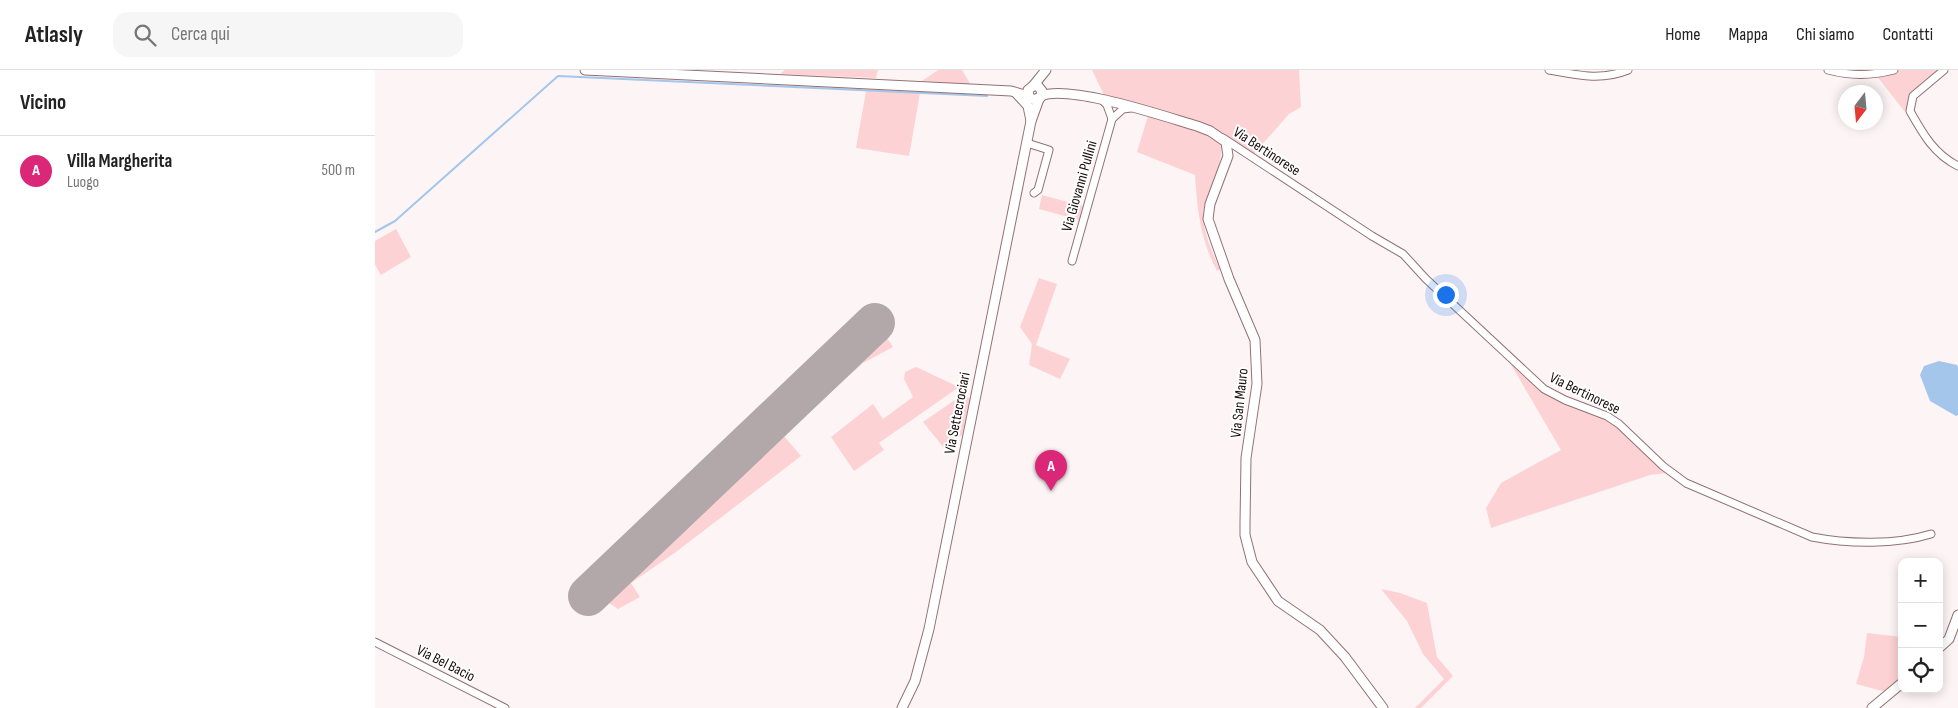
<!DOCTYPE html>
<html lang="it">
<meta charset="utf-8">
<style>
body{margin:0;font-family:"Sofia Sans Condensed",sans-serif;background:#f6f6f6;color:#222}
.controls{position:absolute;right:15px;bottom:15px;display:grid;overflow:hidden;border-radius:10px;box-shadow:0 2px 12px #0003}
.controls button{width:45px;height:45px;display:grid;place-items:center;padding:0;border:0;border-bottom:1px solid #e0e0e0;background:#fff;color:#222;font:25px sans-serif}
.compass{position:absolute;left:1463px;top:15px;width:45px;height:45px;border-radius:50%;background:#fff;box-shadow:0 2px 12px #0003;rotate:196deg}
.you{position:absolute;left:1070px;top:224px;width:18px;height:18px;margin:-12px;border:4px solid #fff;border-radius:50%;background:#1a73e8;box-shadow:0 0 0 8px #1a73e833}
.badge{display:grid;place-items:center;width:32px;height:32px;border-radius:50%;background:#db2777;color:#fff;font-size:16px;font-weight:700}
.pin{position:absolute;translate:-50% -41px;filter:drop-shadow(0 1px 2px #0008)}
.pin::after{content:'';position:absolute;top:26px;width:18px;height:15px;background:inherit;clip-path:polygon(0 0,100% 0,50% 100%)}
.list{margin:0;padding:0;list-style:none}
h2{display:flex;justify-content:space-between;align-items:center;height:65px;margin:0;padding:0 20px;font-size:21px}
h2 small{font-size:16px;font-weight:400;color:#767676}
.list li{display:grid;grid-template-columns:32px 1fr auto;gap:15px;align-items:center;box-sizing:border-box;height:70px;padding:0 20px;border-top:1px solid #e0e0e0}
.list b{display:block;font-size:19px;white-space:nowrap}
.list p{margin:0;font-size:16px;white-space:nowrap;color:#767676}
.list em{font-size:16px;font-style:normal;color:#767676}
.icon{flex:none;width:28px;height:28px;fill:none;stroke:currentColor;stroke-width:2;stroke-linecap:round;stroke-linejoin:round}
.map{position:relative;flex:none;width:1583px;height:638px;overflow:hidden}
header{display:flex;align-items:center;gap:30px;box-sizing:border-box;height:70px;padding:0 25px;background:#fff;border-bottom:1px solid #e0e0e0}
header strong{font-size:24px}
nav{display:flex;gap:28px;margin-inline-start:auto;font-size:18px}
.search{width:350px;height:45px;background:#f6f6f6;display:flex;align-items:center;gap:12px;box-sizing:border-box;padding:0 18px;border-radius:15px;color:#767676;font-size:19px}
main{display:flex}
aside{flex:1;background:#fff}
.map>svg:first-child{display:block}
.green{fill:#fdd2d4}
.water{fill:#a4c6eb}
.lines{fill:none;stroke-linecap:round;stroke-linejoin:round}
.stream{stroke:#a4c6eb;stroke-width:2}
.runway{stroke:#b2a8a9;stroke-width:40}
.minor-casing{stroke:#927174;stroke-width:9}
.major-casing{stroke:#927174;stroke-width:11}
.minor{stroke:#fff;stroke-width:7}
.major{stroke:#fff;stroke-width:9}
.labels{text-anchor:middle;stroke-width:4;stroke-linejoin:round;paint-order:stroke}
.street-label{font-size:15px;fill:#1a0e0f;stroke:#fff}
</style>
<header>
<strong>Atlasly</strong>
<div class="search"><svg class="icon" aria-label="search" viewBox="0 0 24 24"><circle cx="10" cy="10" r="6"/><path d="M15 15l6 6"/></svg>Cerca qui</div>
<nav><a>Home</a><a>Mappa</a><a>Chi siamo</a><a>Contatti</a></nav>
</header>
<main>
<aside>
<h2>Vicino<small></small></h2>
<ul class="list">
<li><span class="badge">A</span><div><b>Villa Margherita</b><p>Luogo</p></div><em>500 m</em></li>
</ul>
</aside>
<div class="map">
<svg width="1583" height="638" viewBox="0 0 1583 638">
<rect width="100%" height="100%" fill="#fdf5f5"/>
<!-- green -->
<g class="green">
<path d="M410 0H503L501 8 405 4Z"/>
<path d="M563 0H587L596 15 547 11Z"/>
<path d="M717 0H924L926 37 914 44 878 85 843 62 729 25Z"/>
<path d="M1497 0H1564L1538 24 1530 42Z"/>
<path d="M491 21 545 23 534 86 481 78Z"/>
<path d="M773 46C787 50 833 59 842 68 857 83 828 126 828 145 829 164 837 182 845 199L842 201C826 171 822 140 820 105L762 82Z"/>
<path d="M667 125 708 136 704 150 664 139Z"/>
<path d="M21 159 36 187 6 205 0 195V171Z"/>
<path d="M664 208 682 214 661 275 695 289 685 309 654 295 657 274 645 257Z"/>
<path d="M505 257 518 277 488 293 408 365 426 386 301 482 256 513 265 527 243 539 231 531 224 534 216 530 288 466Z"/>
<path d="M1135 293 1168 322 1244 356 1292 403 1275 405 1116 458 1111 438 1126 413 1186 380Z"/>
<path d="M541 297 584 317 504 373 509 380 479 401 456 367 498 334 508 349 538 327 529 309 530 302Z"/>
<path d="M587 325 595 328 587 365 569 378 548 352Z"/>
<path d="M1006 519 1025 523 1052 533 1062 587 1078 606 1046 638H1040L1069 609 1048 584 1032 551Z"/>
<path d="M1492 563 1527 567V609L1511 622 1481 614 1489 587Z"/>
</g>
<!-- water -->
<path class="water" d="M1564 291 1582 295 1583 297V345L1581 346 1555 331 1545 305 1549 296Z"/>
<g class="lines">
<!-- stream -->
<path class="stream" d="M0 162 20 151 183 6 612 26"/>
<!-- runway -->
<path class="runway" d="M213 526 500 253"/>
<!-- minor casing -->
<g class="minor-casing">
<g id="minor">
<path d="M1174 0C1202 5 1226 11 1253 0"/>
<path d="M1453 0C1476 6 1495 6 1519 0"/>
<path d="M1569 0 1538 26 1535 41C1548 64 1559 84 1583 96"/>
<path d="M727 30 732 35 737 49"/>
<path d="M848 68 997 166 1028 184 1051 209 1169 319 1190 330 1232 346 1244 354 1288 396 1311 413 1437 467C1473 474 1521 475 1556 464"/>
<path d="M652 73 674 80 663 120 659 123"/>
<path d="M697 191 737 49 748 39 756 38"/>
<path d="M0 572 130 638"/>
</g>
</g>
<!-- major casing -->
<g class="major-casing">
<g id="major">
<path d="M210 0 636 21 653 26"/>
<path d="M658 16 671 0"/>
<path d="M642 24 653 36 656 51"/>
<path d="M666 27 667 21 663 16H658L653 20 654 27 660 30C662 29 664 27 666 26 695 14 791 47 822 56L835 61 851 72 853 86 835 134 833 149 854 209 880 270 882 314 871 388 870 454V465L877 492 903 531 945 560 970 587 1008 638"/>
<path d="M1564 578 1574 569 1583 545"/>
<path d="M527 638 540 611 554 559 656 51 664 29"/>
<path d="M1497 638 1527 613"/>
</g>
</g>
<!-- minor -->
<use href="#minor" class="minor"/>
<!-- major -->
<use href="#major" class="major"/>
</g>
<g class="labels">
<!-- street labels -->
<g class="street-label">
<text transform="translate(892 81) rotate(33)" y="5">Via Bertinorese</text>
<text transform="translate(704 116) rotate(-74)" y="5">Via Giovanni Pullini</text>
<text transform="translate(1210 323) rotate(26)" y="5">Via Bertinorese</text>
<text transform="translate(864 333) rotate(-84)" y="5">Via San Mauro</text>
<text transform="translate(582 343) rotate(-79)" y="5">Via Settecrociari</text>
<text transform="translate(71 593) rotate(27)" y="5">Via Bel Bacio</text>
</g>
</g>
</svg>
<div class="controls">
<button>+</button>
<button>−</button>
<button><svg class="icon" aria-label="locate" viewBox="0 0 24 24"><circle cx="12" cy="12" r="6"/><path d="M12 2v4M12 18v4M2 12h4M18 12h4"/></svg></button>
</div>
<svg class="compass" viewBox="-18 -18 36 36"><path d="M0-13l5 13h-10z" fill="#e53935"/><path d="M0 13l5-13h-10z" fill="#767676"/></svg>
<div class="you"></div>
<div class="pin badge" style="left:676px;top:421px">A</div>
</div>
</main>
